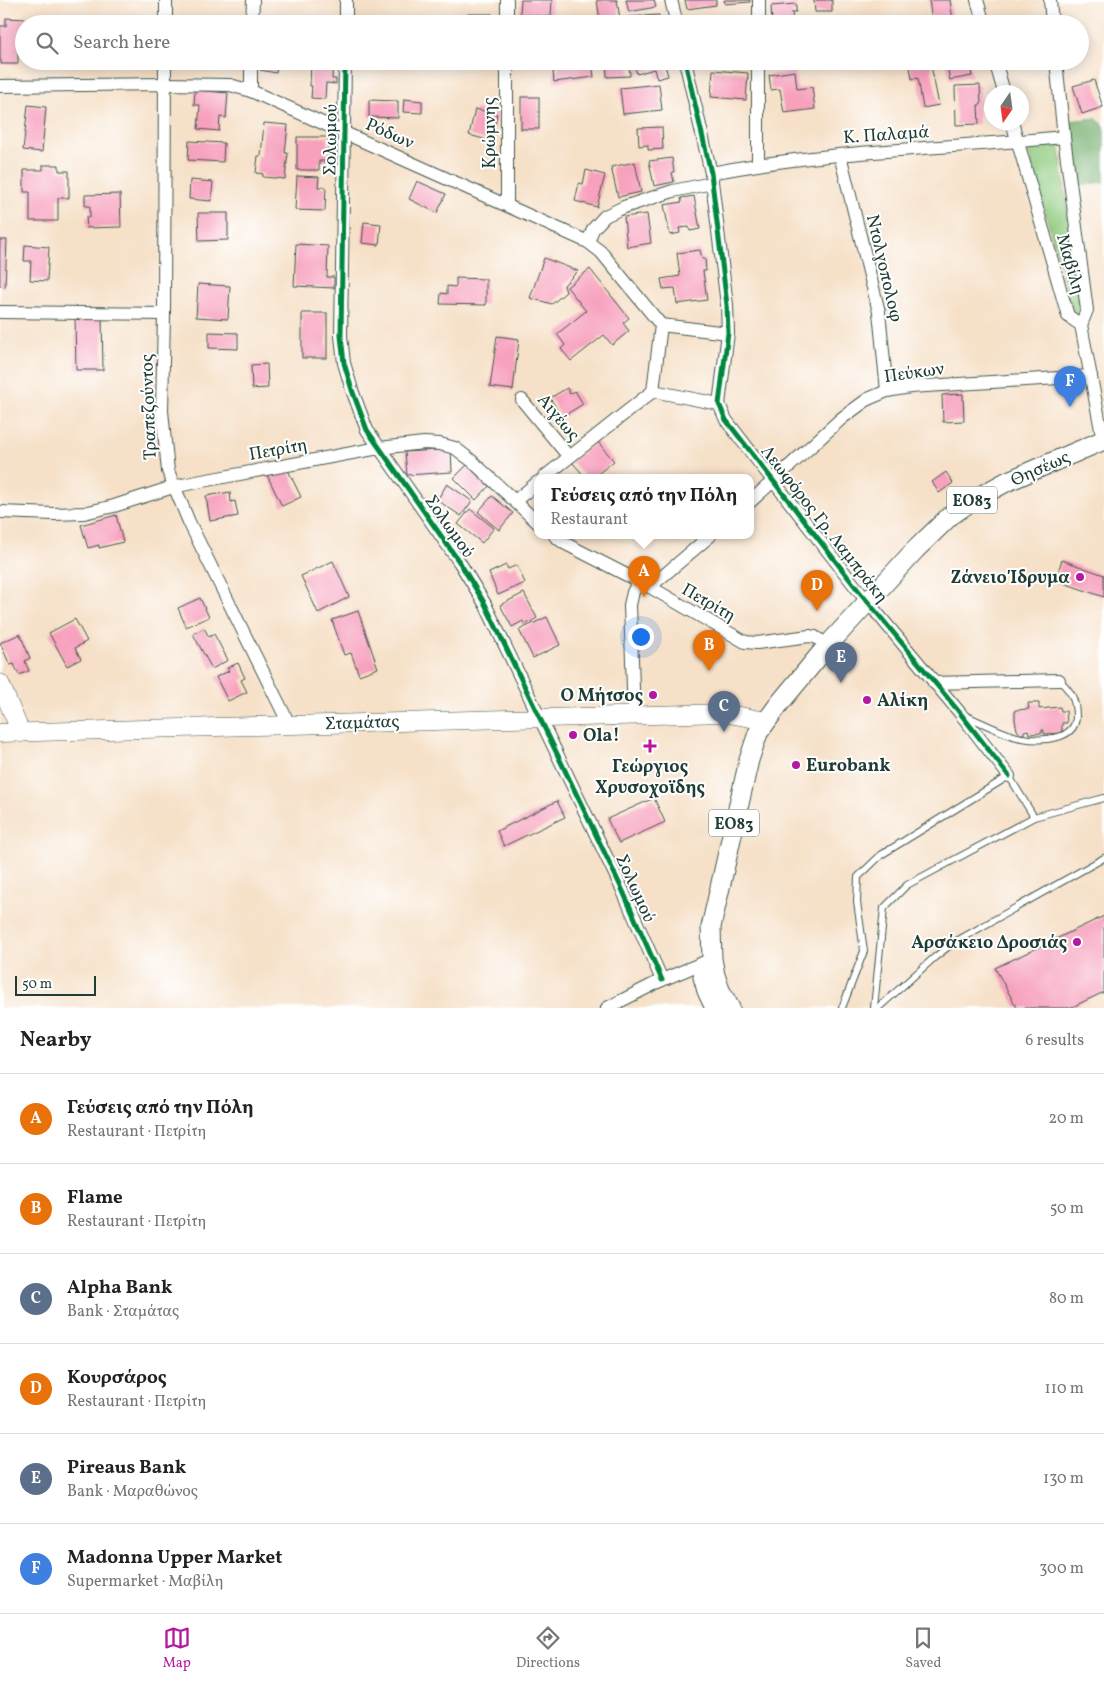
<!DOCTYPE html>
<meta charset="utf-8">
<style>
body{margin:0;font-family:Vollkorn,serif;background:#f6f6f6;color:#222}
.compass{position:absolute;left:984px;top:85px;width:45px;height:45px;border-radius:50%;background:#fff;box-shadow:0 2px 12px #0003;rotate:193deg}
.scale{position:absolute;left:15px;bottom:12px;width:81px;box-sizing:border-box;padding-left:5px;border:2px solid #1f3d34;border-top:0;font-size:14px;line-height:18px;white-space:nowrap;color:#1f3d34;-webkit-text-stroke:4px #fff;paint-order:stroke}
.you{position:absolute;left:640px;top:636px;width:18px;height:18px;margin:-12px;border:4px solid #fff;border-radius:50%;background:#1a73e8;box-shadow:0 0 0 8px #1a73e833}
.badge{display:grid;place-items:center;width:32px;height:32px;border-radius:50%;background:#b5179e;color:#fff;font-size:16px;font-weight:700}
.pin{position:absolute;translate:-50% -41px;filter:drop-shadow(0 1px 2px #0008)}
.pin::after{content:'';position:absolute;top:26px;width:18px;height:15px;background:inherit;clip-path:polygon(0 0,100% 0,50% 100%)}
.popup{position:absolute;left:534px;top:474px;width:220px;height:65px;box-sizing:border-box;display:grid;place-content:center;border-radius:10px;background:#fff;filter:drop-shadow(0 1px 4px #0005);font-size:16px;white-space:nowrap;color:#767676}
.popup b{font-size:19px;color:#222}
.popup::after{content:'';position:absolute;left:50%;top:100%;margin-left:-10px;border:10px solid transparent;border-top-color:#fff}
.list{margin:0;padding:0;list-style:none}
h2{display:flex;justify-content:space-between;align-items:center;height:65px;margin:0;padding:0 20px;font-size:21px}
h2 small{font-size:16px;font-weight:400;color:#767676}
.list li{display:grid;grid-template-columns:32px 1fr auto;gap:15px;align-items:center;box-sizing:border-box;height:90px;padding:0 20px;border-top:1px solid #e0e0e0}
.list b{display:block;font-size:19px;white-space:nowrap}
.list p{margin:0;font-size:16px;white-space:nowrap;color:#767676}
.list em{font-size:16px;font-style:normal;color:#767676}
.icon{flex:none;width:28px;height:28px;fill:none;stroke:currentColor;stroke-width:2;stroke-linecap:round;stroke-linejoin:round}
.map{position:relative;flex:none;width:1104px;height:1008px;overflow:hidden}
.search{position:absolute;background:#fff;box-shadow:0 2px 12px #0003;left:15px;right:15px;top:15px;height:55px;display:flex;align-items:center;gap:12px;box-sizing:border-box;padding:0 18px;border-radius:28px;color:#767676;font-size:19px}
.sheet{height:605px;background:#fff}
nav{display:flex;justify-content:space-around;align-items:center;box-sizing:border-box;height:70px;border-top:1px solid #e0e0e0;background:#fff;font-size:14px;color:#767676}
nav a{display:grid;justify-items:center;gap:2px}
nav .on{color:#b5179e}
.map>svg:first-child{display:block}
.green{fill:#8fca7e;stroke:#578459}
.forest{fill:#73ae6d;stroke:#497650}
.building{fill:#f7a1bd}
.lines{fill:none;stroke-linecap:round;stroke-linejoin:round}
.lane-casing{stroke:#3f554a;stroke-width:8}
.street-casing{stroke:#3f554a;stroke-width:14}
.secondary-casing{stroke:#3f554a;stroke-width:19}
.primary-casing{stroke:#3f554a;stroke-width:21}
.lane{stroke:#fff;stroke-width:6}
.street{stroke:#fff;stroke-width:12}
.secondary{stroke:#fff;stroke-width:18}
.primary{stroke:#fff;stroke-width:19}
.cycleway-casing{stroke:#fff;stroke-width:8}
.cycleway{stroke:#00873e;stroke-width:5}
.poi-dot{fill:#b5179e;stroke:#fff;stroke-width:2}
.labels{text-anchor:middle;stroke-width:4;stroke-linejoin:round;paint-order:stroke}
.shield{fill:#fff;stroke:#627771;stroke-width:1}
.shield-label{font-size:16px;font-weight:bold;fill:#1f3d34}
.street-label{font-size:18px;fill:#1f3d34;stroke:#fff}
.poi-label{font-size:18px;font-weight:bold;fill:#1f3d34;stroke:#fff;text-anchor:end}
</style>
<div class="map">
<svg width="1104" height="1008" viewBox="0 0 1104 1008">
<rect width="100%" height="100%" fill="#fff"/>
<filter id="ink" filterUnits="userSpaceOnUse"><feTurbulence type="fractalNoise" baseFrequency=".02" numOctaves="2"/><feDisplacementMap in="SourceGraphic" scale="10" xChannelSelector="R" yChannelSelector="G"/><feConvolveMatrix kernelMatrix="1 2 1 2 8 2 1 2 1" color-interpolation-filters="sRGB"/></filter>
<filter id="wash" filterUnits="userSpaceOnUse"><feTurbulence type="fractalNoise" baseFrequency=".0096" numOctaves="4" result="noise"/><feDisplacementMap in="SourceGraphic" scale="20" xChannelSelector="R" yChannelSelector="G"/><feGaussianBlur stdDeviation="1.12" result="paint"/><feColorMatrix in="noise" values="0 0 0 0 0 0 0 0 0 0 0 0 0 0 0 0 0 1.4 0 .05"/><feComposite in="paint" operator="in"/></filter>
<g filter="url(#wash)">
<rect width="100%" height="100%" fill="#f6e0c7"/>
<!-- green -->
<path class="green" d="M1059 143 1080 314 1074 315 1027 147Z"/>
<!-- forest -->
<path class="forest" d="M1095 118 1104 125V182L1079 185 1070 121Z"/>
<g id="blocks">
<!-- building -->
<g class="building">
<path d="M521 0H552L551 17 520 14Z"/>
<path d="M597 0H617L620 19 600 21Z"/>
<path d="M626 0H654L656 7 629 12Z"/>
<path d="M685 0H716V5L687 9Z"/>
<path d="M724 0H750V2L725 4Z"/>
<path d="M814 0H832V12H815Z"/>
<path d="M929 0H950L953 20 932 23Z"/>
<path d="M796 4V12H792L793 23 772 24 771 6Z"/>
<rect x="468" y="14" width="24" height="10"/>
<path d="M659 15 660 24H628L627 17Z"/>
<path d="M6 18 27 19V24H24V50H18V64H1V60H0V26H6Z"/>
<path d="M261 61H278L276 73 260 70Z"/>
<path d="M311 61H333L332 79H336V84L326 83 325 99 311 98 312 86H310Z"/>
<path d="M558 61H592L594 77 554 82 553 71 559 70Z"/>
<path d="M606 61H629L630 76 607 77Z"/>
<path d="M633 61H664L668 76 657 79 654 69 637 74Z"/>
<path d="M909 61H930L939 105 923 108 918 78 912 79Z"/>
<path d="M946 61H969L972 76 950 80Z"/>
<path d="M713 70 748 73 746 100 711 97Z"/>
<path d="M795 71 797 89 812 87 815 109 784 113 780 89 771 90 769 75Z"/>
<path d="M1094 80 1103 107 1082 114 1073 86Z"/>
<path d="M659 84 662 110 623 114 620 88Z"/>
<path d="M980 85 981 105H978L979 124 956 125 955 86Z"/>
<path d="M195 90 228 93 226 118 220 117 219 131 198 129 200 105H194Z"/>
<rect x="521" y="97" width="18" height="32"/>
<path d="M404 99 422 101V113L403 112Z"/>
<path d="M369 100 398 101V118L369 117Z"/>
<path d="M28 105 46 107 42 152 23 150Z"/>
<path d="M475 109 497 114 491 141 469 135Z"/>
<path d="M264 123 288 125 285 153H288L285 179 263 177V174L256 173 258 156H261Z"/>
<path d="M662 127 663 149 648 150V145L639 146 638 128Z"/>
<path d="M297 137H328V161H319V170H297Z"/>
<path d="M189 141 224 143 223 162 188 160Z"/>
<path d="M672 158 674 172 672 173 674 182 654 186 649 161Z"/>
<path d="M635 162 641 192 618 197 611 167Z"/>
<path d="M43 165H59V171H69V198H58V221H30V192H24V170H43Z"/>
<path d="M586 170 605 175 597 207 575 201 579 183 583 184Z"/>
<path d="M297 176 319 177 318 187H326L325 211 295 210Z"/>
<path d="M190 180 213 182 211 201 189 199Z"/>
<path d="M417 181 446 194 437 213 409 199Z"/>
<path d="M120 194 121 227 87 228 86 217H90V206H85V195Z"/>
<path d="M694 196 700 229 690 231 689 227 679 228 680 233 670 235 664 205 682 202 681 198Z"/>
<path d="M198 213H228V240L199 241Z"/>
<path d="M647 214 651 243 627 247 624 217Z"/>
<path d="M364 222 381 224 379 245 362 243Z"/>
<path d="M0 240H7L5 287 0 286Z"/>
<path d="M296 244 328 246 327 277H334V288L294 286Z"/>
<path d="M25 245 49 247 47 281 30 280 31 261H24Z"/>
<path d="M700 250 702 259H705L706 271H703L707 300 677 304 675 288 663 289 661 279 680 276 677 253Z"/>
<path d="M544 258 578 271 564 285 566 292 552 304 530 298Z"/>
<path d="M590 269 629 318 623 323 629 331 612 345 604 335 571 361 561 349 565 345 557 334 586 311 567 287Z"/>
<path d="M456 278 486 279V305L440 304 441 293 447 294V286L456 287Z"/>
<path d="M198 284 230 286 228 319 196 317Z"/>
<rect x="302" y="313" width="25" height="45"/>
<path d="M75 316H102L103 370H76Z"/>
<path d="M209 332 238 333V349L209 348Z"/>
<path d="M497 336 519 339 513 390 490 387Z"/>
<path d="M267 364 268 388 252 389 251 365Z"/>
<path d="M567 388 570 394 575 391 583 404 562 417 550 398Z"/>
<path d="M963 394 964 421 943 422 942 395Z"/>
<path d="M597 441 614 461 593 478H586L572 462Z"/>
<path d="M451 449 452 472 407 475 405 452Z"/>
<path d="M467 465 489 486 476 500 454 478Z"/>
<path d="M286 466 301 497 282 506 267 475Z"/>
<path d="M946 472 953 483 939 493 932 482Z"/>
<path d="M447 484 472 501 461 516 437 500Z"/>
<path d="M230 492 231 502 235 501 238 516 210 521 206 496Z"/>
<path d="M492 496 513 513 499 530 478 512Z"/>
<path d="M470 509 494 528 482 543 458 524Z"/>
<path d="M116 515 123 542 99 548V545L88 548 81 525Z"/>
<path d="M1062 560 1104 575V597L1055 580Z"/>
<path d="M333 561 349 597 318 613 301 576Z"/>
<path d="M506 565 508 569 517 565 525 583 498 595 489 573Z"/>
<path d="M524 593 537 618 525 625 523 621 512 627 500 605Z"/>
<path d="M200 598 209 617 186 627 178 608Z"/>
<path d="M358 611 378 668 359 675 351 653 344 655 332 620Z"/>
<path d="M547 617 560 645 533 658 519 630Z"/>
<path d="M75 619 87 641 75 648 81 659 67 666 49 633Z"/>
<path d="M204 628 209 637 214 634 228 660 212 669 193 634Z"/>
<path d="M20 634 30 658 25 661 29 671 19 675 14 664 10 665 0 643Z"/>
<path d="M238 663 245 678 241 680 247 692 228 701 216 677 229 671 227 668Z"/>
<path d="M1028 703H1039V709L1060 707 1061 711H1066L1067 723H1062V733L1044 734V730H1042V733L1029 734 1028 730 1024 731V734H1020L1017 730 1015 720V710L1029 709Z"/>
<path d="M654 798 665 822 619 843 607 819Z"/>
<path d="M557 801 565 817 504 846 497 831Z"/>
<path d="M1104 916V992L1070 1008H1017L995 968Z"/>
</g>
</g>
</g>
<g filter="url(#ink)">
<use href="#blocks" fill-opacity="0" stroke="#3f554a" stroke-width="1"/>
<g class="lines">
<!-- lane casing -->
<g class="lane-casing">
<g id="lane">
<path d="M964 715C979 721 1007 736 1022 738 1040 741 1075 741 1076 717 1076 699 1071 691 1059 680"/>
<path d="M842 1008 864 951 857 902 858 877 881 855 1009 776 1034 817 1104 798"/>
<path d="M874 1008 884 908 907 885 1034 817"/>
<path d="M878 1008 935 957 953 943 1104 858"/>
</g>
</g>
<!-- street casing -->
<g class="street-casing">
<g id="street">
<path d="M166 0V24"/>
<path d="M671 0 677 24"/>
<path d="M977 0 984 24"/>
<path d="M1050 0 1052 24"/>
<path d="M252 24 253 0"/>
<path d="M346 24V0"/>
<path d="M507 24V0"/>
<path d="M759 24V0"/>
<path d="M165 61 164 314 162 411 168 471 189 522 289 724"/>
<path d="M345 61 341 336 344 363 352 390 367 430 460 563 485 604 622 889 662 980"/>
<path d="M685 61 711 173 727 305 728 333 719 404 726 420 858 590 960 713 1009 776"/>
<path d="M995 61 1004 92"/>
<path d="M1056 61 1064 137 1087 310 1081 325"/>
<path d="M0 86 165 84 230 85 251 91 588 242 601 252 661 325"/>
<path d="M251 91V61"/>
<path d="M1012 122 1068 316 1081 325 1103 440"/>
<path d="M840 155 879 312 887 391"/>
<path d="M758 164V61"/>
<path d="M711 173C827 150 946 149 1064 137"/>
<path d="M507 205V61"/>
<path d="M588 242 593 229 605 216 624 207 673 191 712 183"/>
<path d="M0 312 164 314"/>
<path d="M661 325 728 333"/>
<path d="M653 391 719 404"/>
<path d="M522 400 569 457"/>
<path d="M543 478 653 391 661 325"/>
<path d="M515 501 538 482"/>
<path d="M750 502 842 418 868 399 887 391 910 387 1091 376"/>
<path d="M0 512 54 514 84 513 114 506 173 487 202 481 379 448 424 443 440 444 455 448 472 461 538 523"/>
<path d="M555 536 564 543 650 587 745 642 757 643 809 636 815 637 828 645"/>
<path d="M650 587 710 536"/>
<path d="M934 683 1059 680"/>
<path d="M634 715 630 605 633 592 639 581"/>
<path d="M607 1008 662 980 712 959"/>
</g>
</g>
<!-- secondary casing -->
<g class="secondary-casing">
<g id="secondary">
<path d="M0 683 21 733"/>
<path d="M0 733 724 713 766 721"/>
</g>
</g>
<!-- primary casing -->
<g class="primary-casing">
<g id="primary">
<path d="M703 977 707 991 715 1008"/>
<path d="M730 1008 720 990 715 975 712 959 711 927 749 760 758 733 779 704 828 645 915 550 950 516 973 500 1006 482 1104 440"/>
</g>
</g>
<!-- lane -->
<use href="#lane" class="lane"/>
<!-- street -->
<use href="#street" class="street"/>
<!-- secondary -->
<use href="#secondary" class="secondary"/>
<!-- primary -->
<use href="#primary" class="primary"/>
<!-- cycleway casing -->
<g class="cycleway-casing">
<g id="cycleway">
<path d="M345 61 341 336 344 363 352 390 367 430 460 563 485 604 622 889 662 980"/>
<path d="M685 61 711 173 727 305 728 333 719 404 726 420 858 590 960 713 1009 776"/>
</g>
</g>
<!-- cycleway -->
<use href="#cycleway" class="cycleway"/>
</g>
</g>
<!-- markers -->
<g class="poi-dot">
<circle cx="1080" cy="577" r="5"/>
<circle cx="653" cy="695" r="5"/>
<circle cx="867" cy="700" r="5"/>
<circle cx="573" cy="735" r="5"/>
<path d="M647.5 738.5h5v5h5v5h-5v5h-5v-5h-5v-5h5z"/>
<circle cx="796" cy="765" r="5"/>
<circle cx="1077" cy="942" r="5"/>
</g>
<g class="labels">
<!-- shield labels -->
<g class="shield">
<rect x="947" y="486.5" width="50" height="27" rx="4"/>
<rect x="709" y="809.5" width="50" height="27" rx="4"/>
</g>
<g class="shield-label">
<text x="972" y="506">ΕΟ83</text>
<text x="734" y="829">ΕΟ83</text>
</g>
<!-- street labels -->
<g class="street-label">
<text transform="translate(390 133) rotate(24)" y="6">Ρόδων</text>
<text transform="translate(489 133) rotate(-90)" y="6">Κρώμνης</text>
<text transform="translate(886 134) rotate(-4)" y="6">Κ. Παλαμά</text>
<text transform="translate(330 140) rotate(-89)" y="6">Σολωμού</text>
<text transform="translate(1071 264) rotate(74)" y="6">Μαβίλη</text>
<text transform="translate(885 268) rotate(77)" y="6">Ντολγοπολοφ</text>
<text transform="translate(914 372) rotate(-8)" y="6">Πεύκων</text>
<text transform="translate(148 407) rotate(-92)" y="6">Τραπεζούντος</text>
<text transform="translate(559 417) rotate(50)" y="6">Αιγέως</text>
<text transform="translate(278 449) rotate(-10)" y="6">Πετρίτη</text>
<text transform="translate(1040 468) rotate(-24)" y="6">Θησέως</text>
<text transform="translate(825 524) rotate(52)" y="6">Λεωφόρος Γρ. Λαμπράκη</text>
<text transform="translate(450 526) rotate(55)" y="6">Σολωμού</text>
<text transform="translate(709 602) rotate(30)" y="6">Πετρίτη</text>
<text transform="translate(362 722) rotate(-2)" y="6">Σταμάτας</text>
<text transform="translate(636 888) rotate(66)" y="6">Σολωμού</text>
</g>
<!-- poi labels -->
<g class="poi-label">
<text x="1070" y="583">Ζάνειο Ίδρυμα</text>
<text x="643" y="701">Ο Μήτσος</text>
<text x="877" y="706" text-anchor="start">Αλίκη</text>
<text x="583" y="741" text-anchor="start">Ola!</text>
<text x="806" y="771" text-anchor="start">Eurobank</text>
<text x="650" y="772" text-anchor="middle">Γεώργιος<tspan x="650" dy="21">Χρυσοχοϊδης</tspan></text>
<text x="1067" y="948">Αρσάκειο Δροσιάς</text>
</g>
</g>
</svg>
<svg class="compass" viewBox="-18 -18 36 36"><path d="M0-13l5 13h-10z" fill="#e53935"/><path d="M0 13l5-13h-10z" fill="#767676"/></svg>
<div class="scale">50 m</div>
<div class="you"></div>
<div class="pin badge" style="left:644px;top:597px;background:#e8710a">A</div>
<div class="popup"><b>Γεύσεις από την Πόλη</b>Restaurant</div>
<div class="pin badge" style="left:709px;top:671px;background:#e8710a">B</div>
<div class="pin badge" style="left:724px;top:732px;background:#5c6f8a">C</div>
<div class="pin badge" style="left:817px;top:611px;background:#e8710a">D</div>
<div class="pin badge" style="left:841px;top:683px;background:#5c6f8a">E</div>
<div class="pin badge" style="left:1070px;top:407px;background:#3f7fe0">F</div>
<div class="search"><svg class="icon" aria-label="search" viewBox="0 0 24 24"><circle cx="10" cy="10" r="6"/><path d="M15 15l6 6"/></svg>Search here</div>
</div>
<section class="sheet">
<h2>Nearby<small>6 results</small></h2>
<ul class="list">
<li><span class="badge" style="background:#e8710a">A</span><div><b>Γεύσεις από την Πόλη</b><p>Restaurant · Πετρίτη</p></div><em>20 m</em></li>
<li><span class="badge" style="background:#e8710a">B</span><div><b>Flame</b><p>Restaurant · Πετρίτη</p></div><em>50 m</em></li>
<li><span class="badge" style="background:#5c6f8a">C</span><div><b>Alpha Bank</b><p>Bank · Σταμάτας</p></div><em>80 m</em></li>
<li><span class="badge" style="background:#e8710a">D</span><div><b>Κουρσάρος</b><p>Restaurant · Πετρίτη</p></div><em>110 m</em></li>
<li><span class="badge" style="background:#5c6f8a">E</span><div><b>Pireaus Bank</b><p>Bank · Μαραθώνος</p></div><em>130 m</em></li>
<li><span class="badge" style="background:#3f7fe0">F</span><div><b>Madonna Upper Market</b><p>Supermarket · Μαβίλη</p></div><em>300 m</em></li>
</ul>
</section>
<nav>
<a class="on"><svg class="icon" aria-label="map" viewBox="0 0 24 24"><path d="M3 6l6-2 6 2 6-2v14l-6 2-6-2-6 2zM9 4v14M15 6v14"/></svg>Map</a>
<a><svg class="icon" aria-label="directions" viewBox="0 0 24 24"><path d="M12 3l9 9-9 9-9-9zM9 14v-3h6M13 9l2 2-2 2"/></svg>Directions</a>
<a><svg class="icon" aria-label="saved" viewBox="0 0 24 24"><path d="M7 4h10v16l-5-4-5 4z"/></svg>Saved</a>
</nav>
